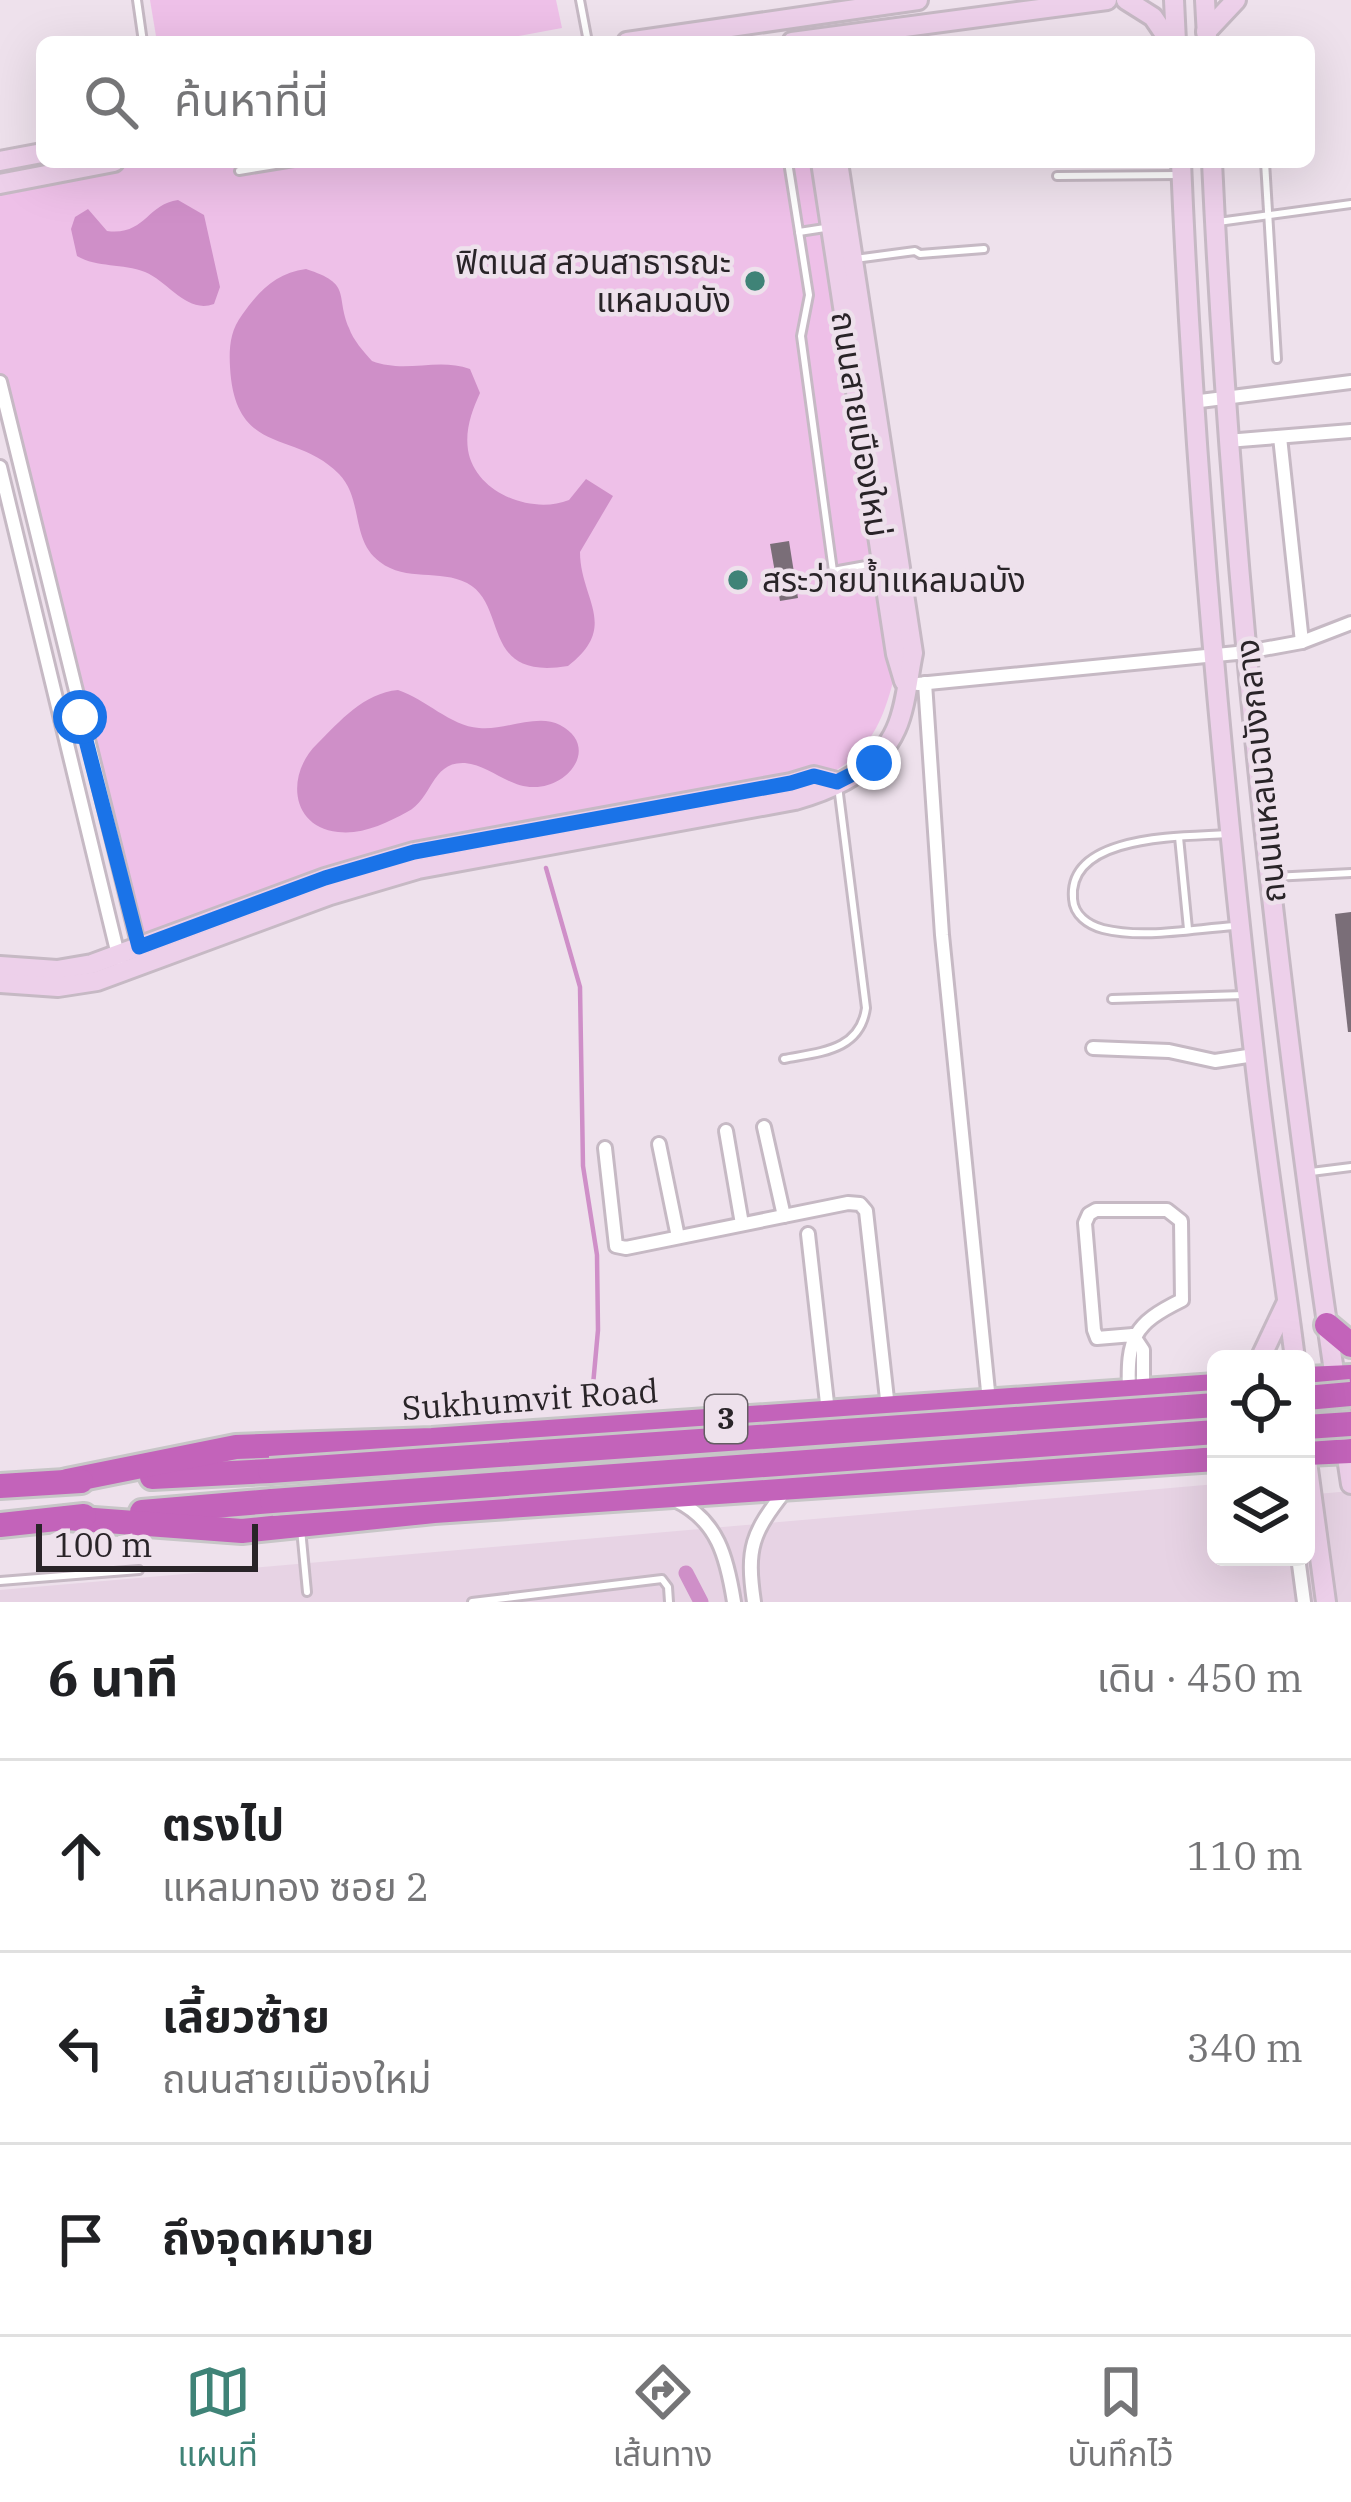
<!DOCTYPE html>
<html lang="th">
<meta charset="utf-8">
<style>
body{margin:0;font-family:"IBM Plex Serif","Noto Sans Thai",serif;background:#f2f2f2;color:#202124}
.controls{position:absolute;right:36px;bottom:36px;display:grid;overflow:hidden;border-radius:18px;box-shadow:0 12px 48px #0002}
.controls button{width:108px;height:108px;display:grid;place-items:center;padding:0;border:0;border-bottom:3px solid #e0e0e0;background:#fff;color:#202124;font:60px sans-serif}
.scale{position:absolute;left:36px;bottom:30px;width:222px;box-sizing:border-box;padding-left:12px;border:6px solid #292428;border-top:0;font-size:33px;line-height:42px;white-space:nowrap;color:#292428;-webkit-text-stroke:9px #eee1ec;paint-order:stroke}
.stop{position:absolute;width:36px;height:36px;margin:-27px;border:9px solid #1a73e8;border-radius:50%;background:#fff}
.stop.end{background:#1a73e8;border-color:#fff;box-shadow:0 3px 12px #0008}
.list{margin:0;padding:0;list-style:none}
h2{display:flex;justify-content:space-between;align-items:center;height:156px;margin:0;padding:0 48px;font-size:51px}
h2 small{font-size:39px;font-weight:400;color:#757577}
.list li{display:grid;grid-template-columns:78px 1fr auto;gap:36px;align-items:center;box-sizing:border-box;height:192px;padding:0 48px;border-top:3px solid #e0e0e0}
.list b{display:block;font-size:45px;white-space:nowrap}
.list p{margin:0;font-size:39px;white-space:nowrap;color:#757577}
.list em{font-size:39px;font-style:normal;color:#757577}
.icon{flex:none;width:66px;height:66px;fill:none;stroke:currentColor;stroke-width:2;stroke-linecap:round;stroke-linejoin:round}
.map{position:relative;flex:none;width:1351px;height:1602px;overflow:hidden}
.search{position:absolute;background:#fff;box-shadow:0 12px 48px #0002;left:36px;right:36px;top:36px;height:132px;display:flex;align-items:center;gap:30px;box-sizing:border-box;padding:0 42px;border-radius:18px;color:#757577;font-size:45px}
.sheet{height:732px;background:#fff}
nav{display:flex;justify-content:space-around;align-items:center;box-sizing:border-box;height:168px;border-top:3px solid #e0e0e0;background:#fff;font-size:33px;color:#757577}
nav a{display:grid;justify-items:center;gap:6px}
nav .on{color:#3f8377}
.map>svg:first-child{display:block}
.built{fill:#e7d3e4}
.green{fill:#eec0e8}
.water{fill:#cf8fc8}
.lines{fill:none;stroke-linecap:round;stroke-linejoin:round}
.stream{stroke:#cf8fc8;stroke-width:4.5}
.canal{stroke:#cf8fc8;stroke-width:15}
.building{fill:#7a6e78}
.lane-casing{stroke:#c6b9c4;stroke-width:12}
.street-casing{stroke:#c6b9c4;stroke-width:18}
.secondary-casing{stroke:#c6b9c4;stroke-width:24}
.highway-casing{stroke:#c7c6c7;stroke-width:30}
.lane{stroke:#fff;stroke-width:6}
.street{stroke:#fff;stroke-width:12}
.secondary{stroke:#edd0ea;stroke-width:18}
.highway{stroke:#c363ba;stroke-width:24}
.highway-bridge-casing{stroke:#c7c6c7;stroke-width:30;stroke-linecap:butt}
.highway-bridge{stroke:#c363ba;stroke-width:24}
.route{stroke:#1a73e8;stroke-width:15}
.poi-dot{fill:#3f8377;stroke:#eee1ec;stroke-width:4.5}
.labels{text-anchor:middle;stroke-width:9;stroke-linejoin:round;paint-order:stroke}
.shield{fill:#eee1ec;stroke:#645d63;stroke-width:3}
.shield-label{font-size:30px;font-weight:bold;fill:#292428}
.poi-label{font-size:33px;fill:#292428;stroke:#eee1ec;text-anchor:end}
.street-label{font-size:33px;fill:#292428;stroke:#eee1ec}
</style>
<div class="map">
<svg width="1351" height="1602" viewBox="0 0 1351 1602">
<rect width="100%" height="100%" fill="#eee1ec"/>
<!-- built -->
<path class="built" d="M1216 1484V1557H1306V1495L1351 1491V1602H0V1590Z"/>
<!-- green -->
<g class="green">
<path d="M150 0H556L562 28 487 42H157Z"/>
<path d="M114 162H815L823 242 893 682C882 723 869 751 832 773L139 947 0 377V184Z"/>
</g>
<!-- water -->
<g class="water">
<path d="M178 200 204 215 220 287 214 304C187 314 169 282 145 272 123 263 97 268 77 256L71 229 75 217 88 209 107 231C145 236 147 204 178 200Z"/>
<path d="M306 269C353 284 335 295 349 328 353 340 364 352 372 361 406 374 437 357 470 369L480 393C472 411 465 429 468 450 475 493 532 515 569 500L586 479 613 496 580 552C580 599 620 626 568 666 479 681 509 605 467 583 440 569 406 582 380 562 350 540 364 500 339 474 296 429 235 458 230 367 229 348 230 331 242 315 259 291 276 273 306 269Z"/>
<path d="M398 690C426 699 450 726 479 728 504 731 537 713 560 725 600 746 569 788 533 787 508 787 489 765 465 763 431 761 433 799 407 812 387 823 362 835 338 832 290 827 286 774 317 744 340 721 364 693 398 690Z"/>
</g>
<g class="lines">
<!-- stream -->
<path class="stream" d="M546 868 580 987 583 1166 597 1255 598 1330 591 1407"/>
<!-- canal -->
<path class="canal" d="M686 1573 701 1602"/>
</g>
<!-- building -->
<g class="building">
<path d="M789 541 798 598 780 601 770 544Z"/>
<path d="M1351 912V1032H1348L1335 914Z"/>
</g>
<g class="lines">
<!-- lane casing -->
<g class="lane-casing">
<g id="lane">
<path d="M137 0 143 42"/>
<path d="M580 0 588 42"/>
<path d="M788 162 809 295 801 336 833 571 877 563"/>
<path d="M1265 162 1277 359"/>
<path d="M239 171 294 162"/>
<path d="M1057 176 1178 175"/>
<path d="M1218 222 1351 204"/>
<path d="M799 232 825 228"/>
<path d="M855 259 915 251 920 254 984 249"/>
<path d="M1226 834C1182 837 1067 834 1073 899 1074 915 1088 925 1103 929 1144 939 1192 929 1234 926"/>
<path d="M1179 837 1188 929"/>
<path d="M1273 877 1351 873"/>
<path d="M1112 999 1244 995"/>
<path d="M784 1059C820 1052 860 1051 866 1008L838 786"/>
<path d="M1311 1172 1351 1167"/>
<path d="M301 1529 307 1592"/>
<path d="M0 1581 139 1570"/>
<path d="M472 1602 662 1579 668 1587 669 1602"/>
</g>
</g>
<!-- street casing -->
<g class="street-casing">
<g id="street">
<path d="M0 382 140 951"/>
<path d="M1192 402 1351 382"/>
<path d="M1280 437 1302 642"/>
<path d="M1227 441 1351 431"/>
<path d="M0 467 119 959"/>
<path d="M925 683 942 935 989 1401"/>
<path d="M918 684 1247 652 1302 642 1351 623"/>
<path d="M1093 1048 1169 1051 1215 1061 1254 1055"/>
<path d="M764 1127 784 1216"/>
<path d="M726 1131 742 1224"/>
<path d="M659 1144 678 1237"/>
<path d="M605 1148 616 1246 626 1248 848 1203 860 1204 866 1211 888 1408"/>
<path d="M808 1234 828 1412"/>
<path d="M1133 1335 1143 1350V1391"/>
<path d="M1129 1392C1127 1338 1133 1324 1182 1300L1181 1221 1167 1210H1096L1089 1214 1085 1223 1094 1330 1097 1338 1133 1335"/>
<path d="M675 1500C718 1520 727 1558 734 1602"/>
<path d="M1298 1557 1304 1602"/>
<path d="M754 1602C746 1548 752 1533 785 1491"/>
</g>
</g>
<!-- secondary casing -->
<g class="secondary-casing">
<g id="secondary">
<path d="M1126 0 1153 17 1170 42"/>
<path d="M1174 0 1176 42"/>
<path d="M1205 0 1207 37"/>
<path d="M1206 32 1236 0"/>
<path d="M627 42 918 0"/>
<path d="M792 42 1107 0"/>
<path d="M0 161 42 153"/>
<path d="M821 162 896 654 904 681"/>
<path d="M1181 162C1194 466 1221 768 1256 1070 1267 1167 1283 1263 1295 1359"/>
<path d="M1212 162C1233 605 1283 1046 1351 1484"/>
<path d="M0 184 114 162"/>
<path d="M0 966 57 970 92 964 325 878 414 852 791 783 814 776 837 782"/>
<path d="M0 983 58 987 97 981 330 895 418 869 795 800C834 789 879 768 896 729 906 707 908 677 913 653L838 162"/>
<path d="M1260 1359 1286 1304"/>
<path d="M1306 1454 1326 1602"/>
</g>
</g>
<!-- highway casing -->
<g class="highway-casing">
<g id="highway">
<path d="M1327 1325 1351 1345"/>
<path d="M1306 1379 1351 1377"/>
<path d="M1306 1453 1351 1451"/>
<path d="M152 1477 270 1471"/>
<path d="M67 1481 236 1447 432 1440 1216 1386"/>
<path d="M0 1486 81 1481"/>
<path d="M142 1512 272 1501"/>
<path d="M67 1518 242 1531 434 1511 1216 1459"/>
<path d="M0 1525 84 1516"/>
</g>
</g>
<!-- lane -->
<use href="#lane" class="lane"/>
<!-- street -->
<use href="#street" class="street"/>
<!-- secondary -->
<use href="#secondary" class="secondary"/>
<!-- highway -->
<use href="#highway" class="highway"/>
<!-- highway-bridge casing -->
<g class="highway-bridge-casing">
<g id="highway-bridge">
<path d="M1306 1398 1351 1394"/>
<path d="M1306 1427 1351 1424"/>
<path d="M270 1471 1216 1405"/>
<path d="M272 1501 1216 1432"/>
</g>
</g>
<!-- highway-bridge -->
<use href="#highway-bridge" class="highway-bridge"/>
</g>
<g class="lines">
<!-- route -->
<path class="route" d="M80 717 139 947 325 878 414 852 791 783 814 776 837 782 874 763"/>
</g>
<!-- markers -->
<g class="poi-dot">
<circle cx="755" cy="281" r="12"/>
<circle cx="738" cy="580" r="12"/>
</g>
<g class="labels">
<!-- shield labels -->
<rect class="shield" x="705" y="1395" width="42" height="48" rx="9"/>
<g class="shield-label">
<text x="726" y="1429">3</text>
</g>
<!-- poi labels -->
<g class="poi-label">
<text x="731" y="274">ฟิตเนส สวนสาธารณะ<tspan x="731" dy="38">แหลมฉบัง</tspan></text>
<text x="762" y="592" text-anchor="start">สระว่ายน้ำแหลมฉบัง</text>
</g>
<!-- street labels -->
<g class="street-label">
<text transform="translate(861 424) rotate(81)" y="12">ถนนสายเมืองใหม่</text>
<text transform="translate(1260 771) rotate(-96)" y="12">ถนนแหลมฉบังกลาง</text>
<text transform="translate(530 1399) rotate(-4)" y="12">Sukhumvit Road</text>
</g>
</g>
</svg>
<div class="controls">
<button><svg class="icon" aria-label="locate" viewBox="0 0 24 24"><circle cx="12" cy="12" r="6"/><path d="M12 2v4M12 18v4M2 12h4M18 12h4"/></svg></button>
<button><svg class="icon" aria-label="layers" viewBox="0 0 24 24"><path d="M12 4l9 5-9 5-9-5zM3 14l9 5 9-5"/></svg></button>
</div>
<div class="scale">100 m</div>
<div class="stop" style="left:80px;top:717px"></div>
<div class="stop end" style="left:874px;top:763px"></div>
<div class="search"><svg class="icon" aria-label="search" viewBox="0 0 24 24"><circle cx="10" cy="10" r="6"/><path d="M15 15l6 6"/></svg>ค้นหาที่นี่</div>
</div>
<section class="sheet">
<h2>6 นาที<small>เดิน · 450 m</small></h2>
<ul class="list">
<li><svg class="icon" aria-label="ahead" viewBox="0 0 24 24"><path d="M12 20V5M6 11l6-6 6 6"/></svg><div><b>ตรงไป</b><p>แหลมทอง ซอย 2</p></div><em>110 m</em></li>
<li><svg class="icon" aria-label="left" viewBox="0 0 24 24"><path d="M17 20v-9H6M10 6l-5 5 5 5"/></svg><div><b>เลี้ยวซ้าย</b><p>ถนนสายเมืองใหม่</p></div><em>340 m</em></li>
<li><svg class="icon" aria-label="arrive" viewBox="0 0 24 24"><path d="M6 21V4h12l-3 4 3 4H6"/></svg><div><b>ถึงจุดหมาย</b></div></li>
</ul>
</section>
<nav>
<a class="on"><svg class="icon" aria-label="map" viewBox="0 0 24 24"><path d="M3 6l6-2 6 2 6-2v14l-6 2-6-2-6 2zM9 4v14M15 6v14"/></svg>แผนที่</a>
<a><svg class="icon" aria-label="directions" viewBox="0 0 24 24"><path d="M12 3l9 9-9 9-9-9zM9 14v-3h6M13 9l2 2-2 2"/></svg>เส้นทาง</a>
<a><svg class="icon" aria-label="saved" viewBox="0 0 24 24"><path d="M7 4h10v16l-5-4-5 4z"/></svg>บันทึกไว้</a>
</nav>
